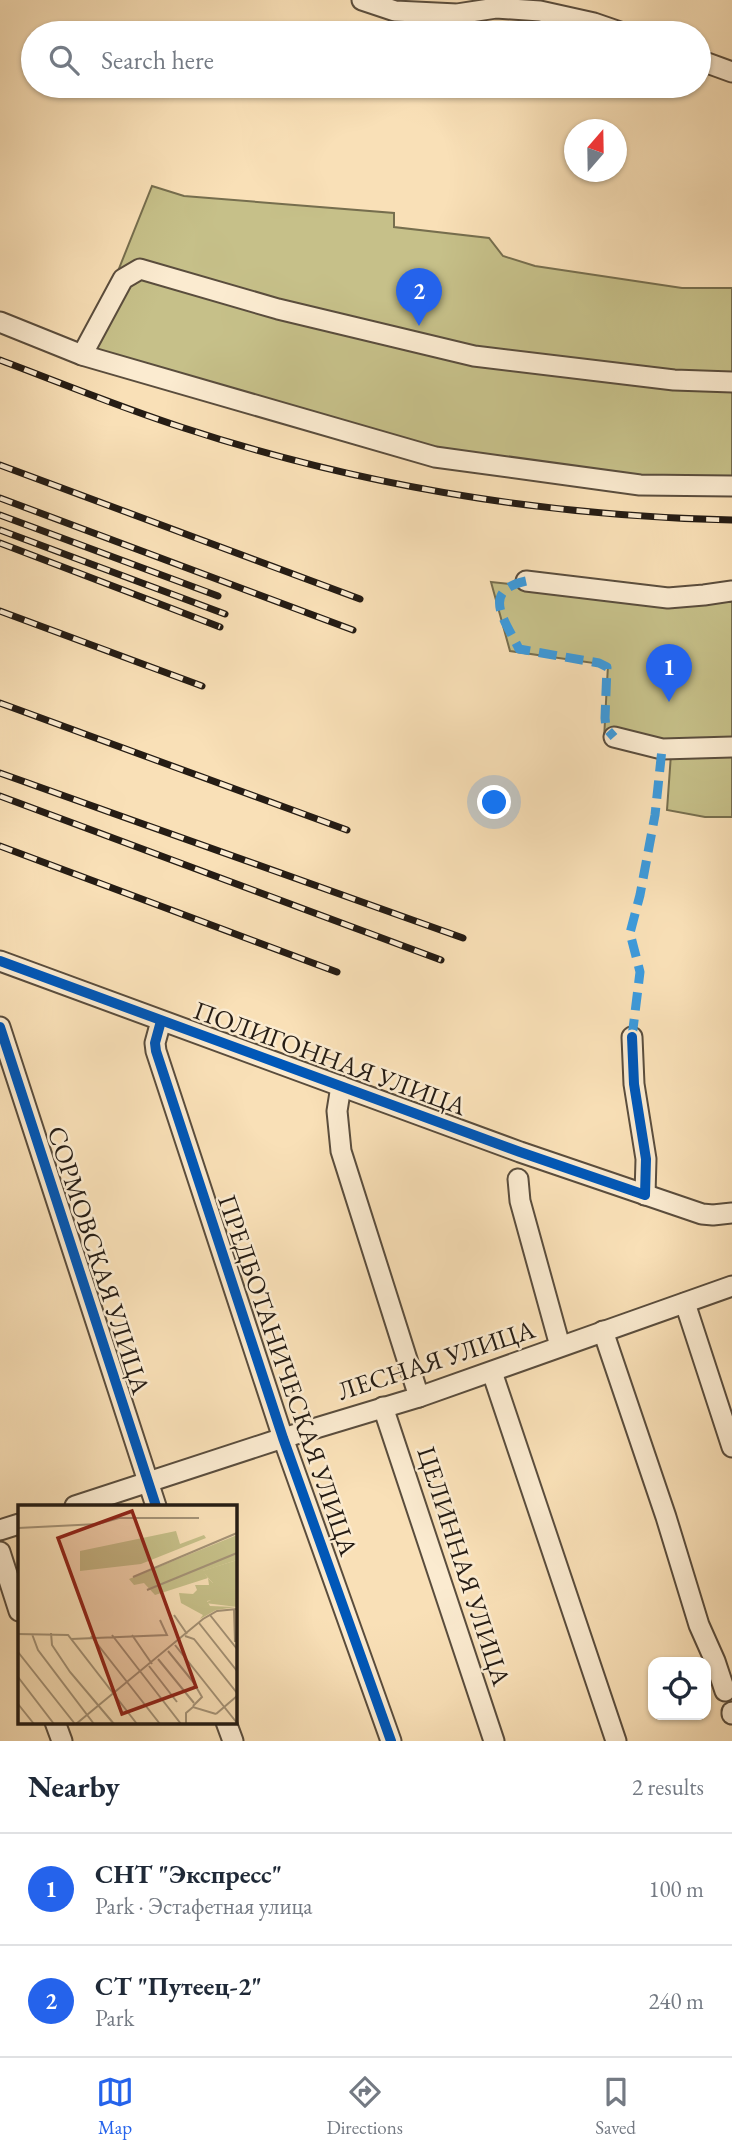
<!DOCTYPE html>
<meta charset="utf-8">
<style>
body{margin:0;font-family:"EB Garamond",serif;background:#f6f6f7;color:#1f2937}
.controls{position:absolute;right:21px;bottom:21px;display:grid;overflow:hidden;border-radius:14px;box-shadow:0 2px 5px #0004}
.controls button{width:63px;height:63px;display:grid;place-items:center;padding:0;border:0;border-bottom:2px solid #e0e1e3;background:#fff;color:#1f2937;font:35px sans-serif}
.compass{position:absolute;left:564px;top:119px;width:63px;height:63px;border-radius:50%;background:#fff;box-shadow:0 2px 5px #0004;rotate:20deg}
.you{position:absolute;left:495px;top:803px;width:24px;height:24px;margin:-18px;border:5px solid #fff;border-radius:50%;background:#1a73e8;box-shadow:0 0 0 10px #1a73e833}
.badge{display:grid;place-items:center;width:46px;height:46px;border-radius:50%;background:#2563eb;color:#fff;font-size:23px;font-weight:700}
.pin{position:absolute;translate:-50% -58px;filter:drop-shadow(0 2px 4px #0008)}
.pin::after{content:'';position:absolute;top:37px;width:24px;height:21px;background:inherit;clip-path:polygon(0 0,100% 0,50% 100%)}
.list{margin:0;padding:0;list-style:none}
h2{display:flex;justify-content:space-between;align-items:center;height:91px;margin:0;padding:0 28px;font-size:30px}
h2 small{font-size:23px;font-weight:400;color:#747a83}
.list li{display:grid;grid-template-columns:46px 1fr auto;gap:21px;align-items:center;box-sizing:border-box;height:112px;padding:0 28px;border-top:2px solid #e0e1e3}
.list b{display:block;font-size:26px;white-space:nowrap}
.list p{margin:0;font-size:23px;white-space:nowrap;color:#747a83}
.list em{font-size:23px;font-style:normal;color:#747a83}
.icon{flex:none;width:38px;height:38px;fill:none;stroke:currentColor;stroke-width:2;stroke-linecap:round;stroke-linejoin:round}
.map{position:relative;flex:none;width:732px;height:1741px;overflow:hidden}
.search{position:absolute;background:#fff;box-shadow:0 2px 5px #0004;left:21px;right:21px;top:21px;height:77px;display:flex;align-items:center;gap:18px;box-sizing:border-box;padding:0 24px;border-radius:38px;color:#747a83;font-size:26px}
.sheet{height:315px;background:#fff}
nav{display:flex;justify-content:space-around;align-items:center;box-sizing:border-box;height:98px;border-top:2px solid #e0e1e3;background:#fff;font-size:19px;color:#747a83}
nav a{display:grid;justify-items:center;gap:4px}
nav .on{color:#2563eb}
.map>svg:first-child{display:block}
.garden{fill:#c6c089;stroke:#766e4e;stroke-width:2}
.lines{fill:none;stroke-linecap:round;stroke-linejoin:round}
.minor-casing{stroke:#5a4d3d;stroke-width:23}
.minor{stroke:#fbebd0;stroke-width:19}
.rail-casing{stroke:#251c14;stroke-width:7}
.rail{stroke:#fbebd0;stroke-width:4.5;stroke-dasharray:13;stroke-linecap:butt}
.quiet{stroke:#3c9bde;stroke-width:9;stroke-dasharray:18 9;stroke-linecap:butt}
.cycleway-casing{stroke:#fbebd0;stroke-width:15}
.cycleway{stroke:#0057b8;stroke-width:10}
.labels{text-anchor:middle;stroke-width:5;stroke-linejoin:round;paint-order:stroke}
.street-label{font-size:26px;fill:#251c14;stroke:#fbebd0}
.inset-road{fill:none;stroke:#a49276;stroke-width:2}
.view{fill:#8f2418;fill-opacity:0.15;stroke:#8f2418;stroke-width:3.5}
.inset-edge{fill:none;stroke:#251c14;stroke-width:3.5}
</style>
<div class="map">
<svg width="732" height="1741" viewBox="0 0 732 1741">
<rect width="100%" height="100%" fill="#f9e0b7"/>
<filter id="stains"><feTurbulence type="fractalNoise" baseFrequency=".00286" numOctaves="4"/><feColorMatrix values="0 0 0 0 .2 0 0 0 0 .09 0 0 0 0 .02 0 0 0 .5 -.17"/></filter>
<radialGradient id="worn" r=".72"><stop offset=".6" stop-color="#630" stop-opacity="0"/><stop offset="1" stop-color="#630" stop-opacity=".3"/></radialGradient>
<!-- garden -->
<g class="garden">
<path d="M152 186 184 196 394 213V227L489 238 503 256 535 266 682 288H732V493L641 494 432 466 88 363 116 276Z"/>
<path d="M491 582 684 602H732V817H705L667 810 671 754 634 744 604 739 608 665 510 651Z"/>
</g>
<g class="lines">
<!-- minor casing -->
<g class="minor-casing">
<g id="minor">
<path d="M362 0 395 11 457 14 496 8 540 11 594 23 623 33"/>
<path d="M699 60 732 72"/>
<path d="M0 322 82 355 435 457 640 485 732 486"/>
<path d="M82 355 123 279 140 269 278 309 474 356 674 380 732 382"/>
<path d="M526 581 668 598 704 595 732 591"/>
<path d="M614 737 662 749 732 747"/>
<path d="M0 961 520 1152 702 1214 713 1215 732 1213"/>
<path d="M161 1021 155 1043 156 1051 283 1438 391 1741"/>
<path d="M0 1027 156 1506"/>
<path d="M632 1037 634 1084 646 1159 645 1195"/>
<path d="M341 1086 337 1111 341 1151 419 1397"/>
<path d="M518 1179 520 1201 560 1346"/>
<path d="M685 1303 732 1447"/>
<path d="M603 1331 666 1517 699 1625 715 1661 725 1691"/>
<path d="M492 1372 616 1741"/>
<path d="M383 1407 494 1741"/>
<path d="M75 1506 283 1438 419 1397 732 1286"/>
<path d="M0 1530 19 1524"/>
<path d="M0 1552 19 1611"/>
<path d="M732 1712V1714"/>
<path d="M55 1722 62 1741"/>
<path d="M226 1722 233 1741"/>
</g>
</g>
<!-- minor -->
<use href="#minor" class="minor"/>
<!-- rail casing -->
<g class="rail-casing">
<g id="rail">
<path d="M0 360C61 383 122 408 184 428 361 486 546 516 732 520"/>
<path d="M0 465 360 599"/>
<path d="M0 498 353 630"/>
<path d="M0 515 218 596"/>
<path d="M0 530 225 614"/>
<path d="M0 543 220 627"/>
<path d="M0 611 202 686"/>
<path d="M0 703 347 830"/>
<path d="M0 773 463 938"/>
<path d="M0 796 441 960"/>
<path d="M0 846 337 972"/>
</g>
</g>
<!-- rail -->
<use href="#rail" class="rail"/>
<!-- quiet -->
<g class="quiet">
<path d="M526 581C480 591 505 620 519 649L599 663 607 667 605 718 606 728 614 737"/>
<path d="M632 1037 640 972 630 933 640 895 655 815 662 749"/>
</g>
<!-- cycleway casing -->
<g class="cycleway-casing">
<g id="cycleway">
<path d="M0 961 520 1152 645 1195 646 1159 634 1084 632 1037"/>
<path d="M161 1021 155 1043 156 1051 283 1438 391 1741"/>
<path d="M0 1027 156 1506"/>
</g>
</g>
<!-- cycleway -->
<use href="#cycleway" class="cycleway"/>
</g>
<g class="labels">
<!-- street labels -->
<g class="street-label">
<text transform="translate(330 1058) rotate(20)" y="9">ПОЛИГОННАЯ УЛИЦА</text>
<text transform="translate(99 1260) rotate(72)" y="9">СОРМОВСКАЯ УЛИЦА</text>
<text transform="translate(436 1360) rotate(-18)" y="9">ЛЕСНАЯ УЛИЦА</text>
<text transform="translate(288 1375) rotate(71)" y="9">ПРЕДБОТАНИЧЕСКАЯ УЛИЦА</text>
<text transform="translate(464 1566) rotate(72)" y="9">ЦЕЛИННАЯ УЛИЦА</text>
</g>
</g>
<!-- overview -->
<g transform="translate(18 1505)">
<rect width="219" height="219" fill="#f9e0b7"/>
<path d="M190 73 195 78H219V90L189 96 192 101 218 102 198 105 182 114 185 110 163 98 161 88 175 89 179 85 177 80H191Z" fill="#c6c089"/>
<path d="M219 55V78H195L184 66ZM209 87 219 90V102L187 98Z" fill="#c6c089"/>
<path d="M158 26 162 39 186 30 188 33 123 59 62 66V46ZM219 30V55L185 66 190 73 137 90 126 78 116 80 111 74Z" fill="#c6c089"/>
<path class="inset-road" d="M0 23 80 19 101 13H181M115 72 219 28M129 85 219 48M216 104 217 137M156 110 169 129M192 110 219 144M181 118 219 166M33 128 34 140 52 167 96 219M0 129 50 130 119 219M14 129 20 145 76 219M94 130 163 219M114 130 134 159M73 131 142 219M167 131 176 134 219 188M53 134 149 130 142 115M157 140 219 218M150 146 176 178M0 147 57 219M140 154 176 198M131 161 159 197M0 172 36 219M0 199 16 219M175 201 184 192 177 180M198 209 219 191M58 219 185 114 199 106 219 104M168 219V208L175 202 198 209"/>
<path class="view" d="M114 6 178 182 104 209 40 33Z"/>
<rect width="219" height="219" class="inset-edge"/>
</g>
<rect width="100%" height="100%" filter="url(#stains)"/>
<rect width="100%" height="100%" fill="url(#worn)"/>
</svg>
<div class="controls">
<button><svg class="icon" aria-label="locate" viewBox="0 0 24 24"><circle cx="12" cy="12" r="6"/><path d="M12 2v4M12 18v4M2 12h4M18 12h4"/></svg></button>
</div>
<svg class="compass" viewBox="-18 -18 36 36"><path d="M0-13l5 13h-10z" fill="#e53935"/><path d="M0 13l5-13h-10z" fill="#747a83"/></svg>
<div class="you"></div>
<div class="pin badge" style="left:669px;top:702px">1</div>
<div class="pin badge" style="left:419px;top:326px">2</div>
<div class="search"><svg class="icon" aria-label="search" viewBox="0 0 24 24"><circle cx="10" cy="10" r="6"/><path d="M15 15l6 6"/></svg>Search here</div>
</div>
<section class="sheet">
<h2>Nearby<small>2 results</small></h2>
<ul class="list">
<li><span class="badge">1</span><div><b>СНТ &quot;Экспресс&quot;</b><p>Park · Эстафетная улица</p></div><em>100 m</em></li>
<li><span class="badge">2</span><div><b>СТ &quot;Путеец-2&quot;</b><p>Park</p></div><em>240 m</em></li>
</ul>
</section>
<nav>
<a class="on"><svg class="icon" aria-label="map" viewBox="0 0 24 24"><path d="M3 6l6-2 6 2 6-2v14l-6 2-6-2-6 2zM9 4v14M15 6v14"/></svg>Map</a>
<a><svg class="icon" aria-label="directions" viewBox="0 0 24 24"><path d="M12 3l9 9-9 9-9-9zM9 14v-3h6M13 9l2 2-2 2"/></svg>Directions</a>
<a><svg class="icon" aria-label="saved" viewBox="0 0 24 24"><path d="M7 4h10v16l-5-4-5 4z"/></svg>Saved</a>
</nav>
